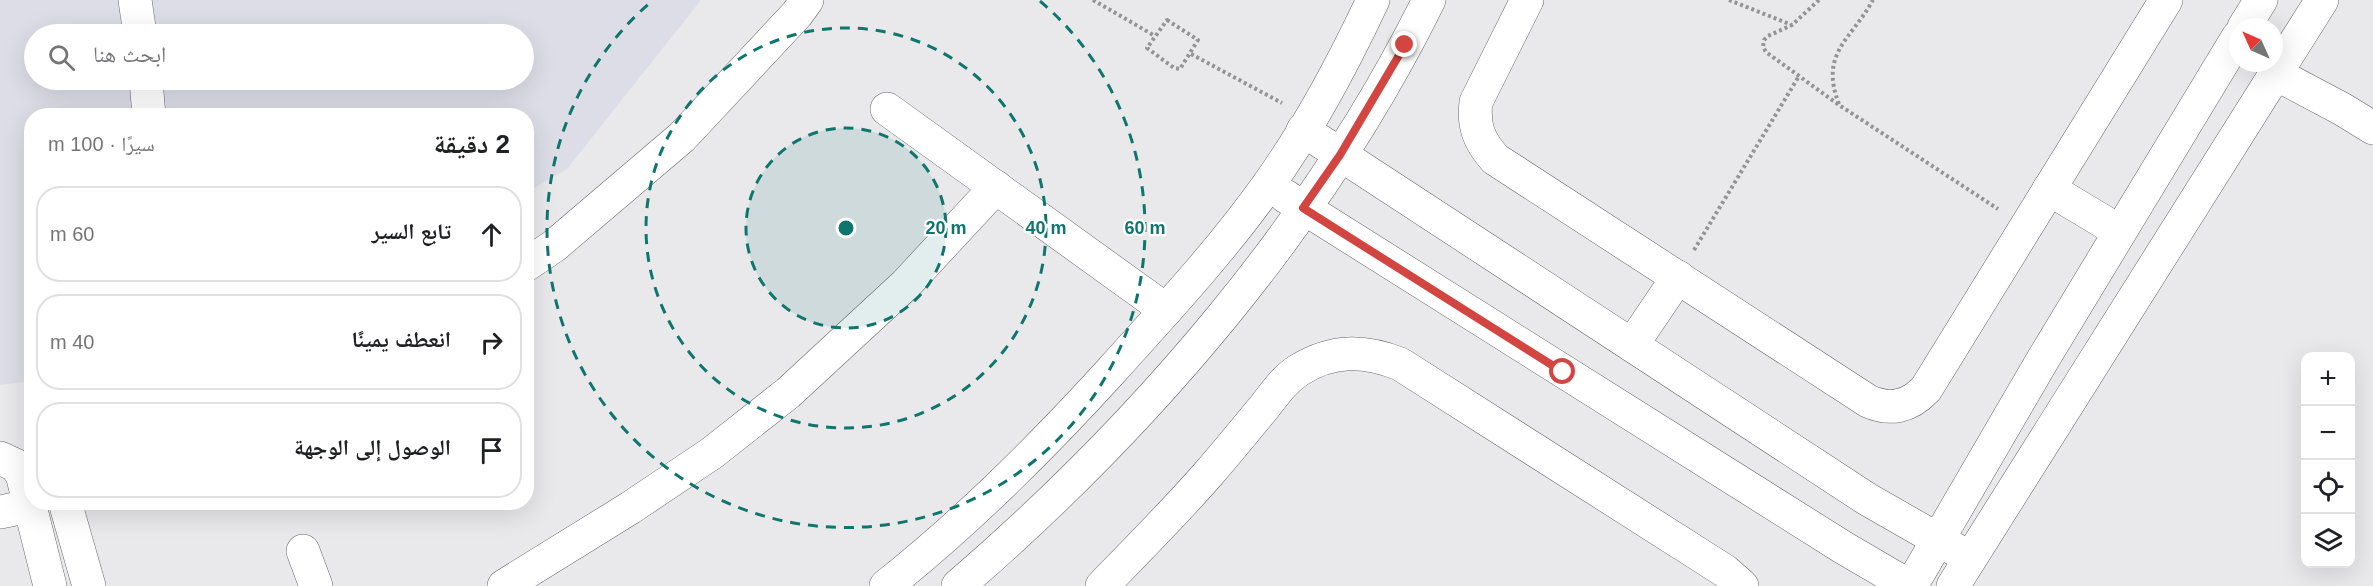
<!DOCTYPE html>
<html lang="ar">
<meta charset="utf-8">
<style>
body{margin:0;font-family:Arial,"Noto Naskh Arabic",sans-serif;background:#f6f6f6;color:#202124;direction:rtl}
.controls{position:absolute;right:18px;bottom:18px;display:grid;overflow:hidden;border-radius:12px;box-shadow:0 6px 24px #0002}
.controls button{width:54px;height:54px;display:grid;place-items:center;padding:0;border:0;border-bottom:2px solid #e0e0e0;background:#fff;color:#202124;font:30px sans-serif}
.compass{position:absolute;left:2229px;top:18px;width:54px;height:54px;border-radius:50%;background:#fff;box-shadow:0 6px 24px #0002;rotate:315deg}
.stop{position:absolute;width:18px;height:18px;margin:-14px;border:4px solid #d34540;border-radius:50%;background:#fff}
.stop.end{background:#d34540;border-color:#fff;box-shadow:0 2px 6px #0008}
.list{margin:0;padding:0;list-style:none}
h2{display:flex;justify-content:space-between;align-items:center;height:78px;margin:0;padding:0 24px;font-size:26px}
h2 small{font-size:20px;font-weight:400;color:#757577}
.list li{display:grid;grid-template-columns:39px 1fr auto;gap:18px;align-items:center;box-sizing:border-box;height:96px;margin:0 12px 12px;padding:0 12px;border:2px solid #e0e0e0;border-radius:24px}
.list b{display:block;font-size:22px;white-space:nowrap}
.list em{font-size:20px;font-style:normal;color:#757577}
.icon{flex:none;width:33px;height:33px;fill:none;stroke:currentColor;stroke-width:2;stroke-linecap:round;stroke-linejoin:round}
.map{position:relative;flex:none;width:2373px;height:586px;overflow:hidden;direction:ltr}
.search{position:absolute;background:#fff;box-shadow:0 6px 24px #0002;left:24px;top:24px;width:510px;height:66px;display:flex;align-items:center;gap:15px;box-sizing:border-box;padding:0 21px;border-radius:33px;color:#757577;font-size:22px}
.panel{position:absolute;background:#fff;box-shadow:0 6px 24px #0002;left:24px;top:108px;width:510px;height:402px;border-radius:24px;direction:rtl}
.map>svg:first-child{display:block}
.built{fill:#dcdde6;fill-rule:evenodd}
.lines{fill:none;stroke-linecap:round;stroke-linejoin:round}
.minor-casing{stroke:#69696b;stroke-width:34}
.path{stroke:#949496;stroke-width:4;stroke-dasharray:3 3;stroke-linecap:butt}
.minor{stroke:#fff;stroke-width:33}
.route{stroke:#d34540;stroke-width:8}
.ring{fill:none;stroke:#0f766e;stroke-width:3;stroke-dasharray:10 8}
.centre{fill:#0f766e;stroke:#fff;stroke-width:3}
.ring-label{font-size:18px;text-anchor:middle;font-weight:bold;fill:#0f766e;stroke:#fff;stroke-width:4.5;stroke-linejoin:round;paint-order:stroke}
</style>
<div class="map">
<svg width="2373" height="586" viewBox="0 0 2373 586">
<rect width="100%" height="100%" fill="#e9e9ec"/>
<!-- built -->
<path class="built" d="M0 0H701L567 169 527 192 526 116H32L31 381 0 385ZM34 34H524V80H34Z"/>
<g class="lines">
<!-- minor casing -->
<g class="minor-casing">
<g id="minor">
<path d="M135 0 140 34"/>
<path d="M1527 0 1476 102C1473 126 1479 141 1495 159L1868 401C1890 411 1909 407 1926 389L2166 0"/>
<path d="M2244 27 2261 0"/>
<path d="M2276 74 2342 109 2373 128"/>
<path d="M146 80 149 116"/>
<path d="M887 109 1166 310"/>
<path d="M1303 130 1867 499 1970 558"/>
<path d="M2049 189 2119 231"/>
<path d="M1285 196 1844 548 1909 586"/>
<path d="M526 265 554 246 682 137 797 14 807 0"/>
<path d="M1632 345 1678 277"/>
<path d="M0 458 15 465 22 474 50 586"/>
<path d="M65 502 89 586"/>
<path d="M0 512 29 506"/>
<path d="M303 551 316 586"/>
<path d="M504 586 630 508 712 453 788 393 906 284 996 187"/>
<path d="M886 586C968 521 1042 447 1112 370 1166 310 1221 251 1268 185 1309 128 1343 64 1373 0"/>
<path d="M958 586C1146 424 1319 223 1429 0"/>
<path d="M1102 586C1138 549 1175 512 1209 473 1228 451 1246 429 1265 406 1275 393 1285 379 1299 370 1333 349 1364 350 1400 364L1725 571 1742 586"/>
<path d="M1911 586 2042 361 2238 37"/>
<path d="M1953 586 2322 0"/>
</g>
</g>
<!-- path -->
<g class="path">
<path d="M1093 0 1155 36"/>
<path d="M1729 0 1792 25"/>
<path d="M1819 0 1792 25 1768 36 1764 40 1763 47 1766 52 1839 105 1998 209"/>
<path d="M1167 20 1198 40 1180 69 1174 68 1147 48Z"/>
<path d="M1191 54 1282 103"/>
<path d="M1839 104C1819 53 1851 40 1873 0"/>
<path d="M1694 250 1799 76"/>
</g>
<!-- minor -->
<use href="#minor" class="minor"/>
</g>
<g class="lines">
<!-- route -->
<path class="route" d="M1405 45 1340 155 1303 208 1563 372"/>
</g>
<!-- distance rings -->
<circle cx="846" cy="228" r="100" fill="#0f766e" fill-opacity=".12"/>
<g class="ring">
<circle cx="846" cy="228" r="100"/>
<circle cx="846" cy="228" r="200"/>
<path d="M1040 1A299 299 0 1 1 652 1"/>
</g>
<circle cx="846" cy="228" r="9" class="centre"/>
<g class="ring-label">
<text x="946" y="234">20 m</text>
<text x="1046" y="234">40 m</text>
<text x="1145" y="234">60 m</text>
</g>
</svg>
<div class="controls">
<button>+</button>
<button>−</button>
<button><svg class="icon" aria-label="locate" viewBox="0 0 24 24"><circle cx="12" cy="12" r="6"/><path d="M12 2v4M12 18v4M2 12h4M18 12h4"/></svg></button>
<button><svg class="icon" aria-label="layers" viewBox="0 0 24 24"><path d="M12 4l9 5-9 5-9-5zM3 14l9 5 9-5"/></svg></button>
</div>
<svg class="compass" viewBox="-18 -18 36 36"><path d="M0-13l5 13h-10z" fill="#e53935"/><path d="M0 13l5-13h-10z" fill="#757577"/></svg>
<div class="stop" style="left:1563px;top:372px"></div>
<div class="stop end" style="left:1405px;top:45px"></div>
<div class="search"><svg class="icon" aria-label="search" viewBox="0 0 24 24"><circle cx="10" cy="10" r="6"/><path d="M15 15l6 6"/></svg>ابحث هنا</div>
<section class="panel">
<h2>2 دقيقة<small>سيرًا · 100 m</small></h2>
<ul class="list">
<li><svg class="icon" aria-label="ahead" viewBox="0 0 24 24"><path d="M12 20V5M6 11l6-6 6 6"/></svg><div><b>تابع السير</b></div><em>60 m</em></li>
<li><svg class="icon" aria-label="right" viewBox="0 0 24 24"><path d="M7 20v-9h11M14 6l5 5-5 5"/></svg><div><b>انعطف يمينًا</b></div><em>40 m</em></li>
<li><svg class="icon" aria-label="arrive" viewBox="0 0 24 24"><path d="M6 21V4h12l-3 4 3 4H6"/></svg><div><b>الوصول إلى الوجهة</b></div></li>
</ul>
</section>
</div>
